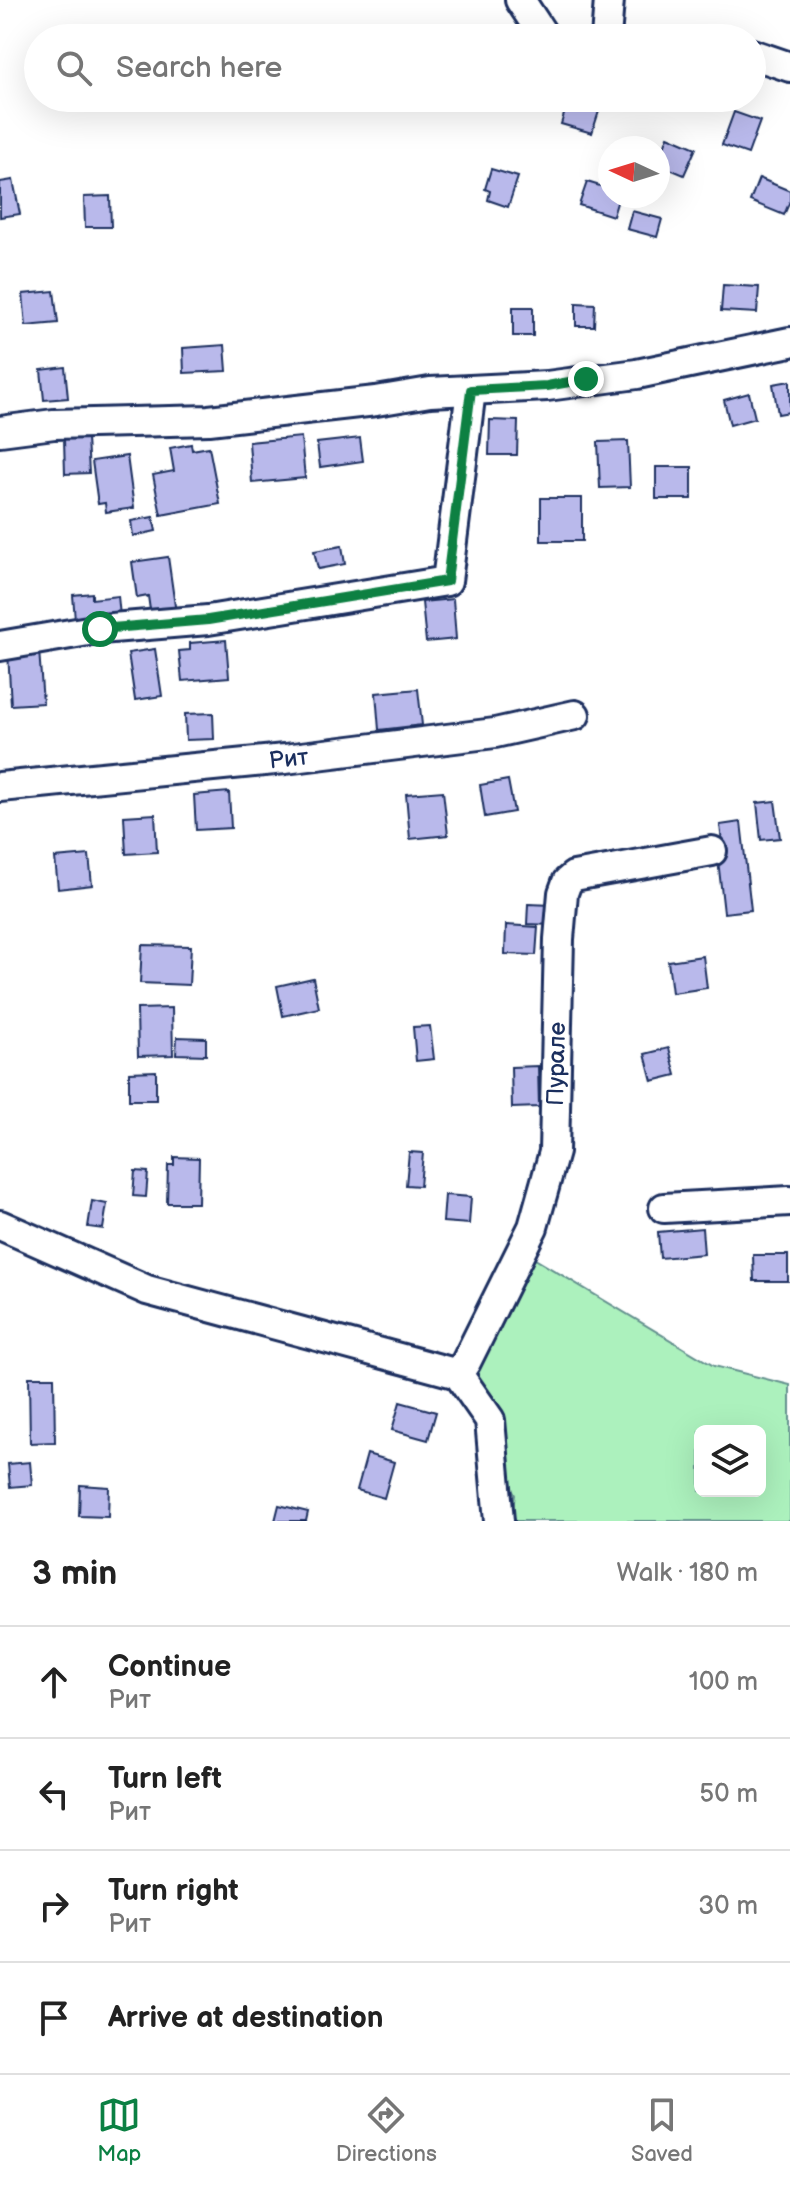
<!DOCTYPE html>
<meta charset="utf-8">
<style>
body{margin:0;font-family:"Balsamiq Sans",sans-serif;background:#f6f6f6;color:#222}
.controls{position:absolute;right:24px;bottom:24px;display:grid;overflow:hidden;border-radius:12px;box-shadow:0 8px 32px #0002}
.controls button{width:72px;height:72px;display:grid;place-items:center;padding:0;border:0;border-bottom:2px solid #e0e0e0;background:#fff;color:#222;font:40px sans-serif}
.compass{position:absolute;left:598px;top:136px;width:72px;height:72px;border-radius:50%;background:#fff;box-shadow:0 8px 32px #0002;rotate:274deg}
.stop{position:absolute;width:24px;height:24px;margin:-18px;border:6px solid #0b8043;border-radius:50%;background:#fff}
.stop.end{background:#0b8043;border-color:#fff;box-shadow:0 2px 8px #0008}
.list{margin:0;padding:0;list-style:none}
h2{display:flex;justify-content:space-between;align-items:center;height:104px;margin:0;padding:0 32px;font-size:34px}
h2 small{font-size:26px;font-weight:400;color:#767676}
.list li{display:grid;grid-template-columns:52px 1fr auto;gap:24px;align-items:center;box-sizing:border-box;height:112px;padding:0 32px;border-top:2px solid #e0e0e0}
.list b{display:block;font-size:30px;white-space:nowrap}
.list p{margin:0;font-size:26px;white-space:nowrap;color:#767676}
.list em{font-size:26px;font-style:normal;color:#767676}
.icon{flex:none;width:44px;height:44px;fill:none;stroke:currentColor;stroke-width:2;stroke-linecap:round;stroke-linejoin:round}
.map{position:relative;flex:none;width:790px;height:1521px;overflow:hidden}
.search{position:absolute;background:#fff;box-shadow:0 8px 32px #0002;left:24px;right:24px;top:24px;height:88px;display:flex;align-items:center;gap:20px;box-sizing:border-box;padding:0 28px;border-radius:44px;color:#767676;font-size:30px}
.sheet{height:552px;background:#fff}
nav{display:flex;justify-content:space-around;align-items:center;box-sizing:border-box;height:112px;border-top:2px solid #e0e0e0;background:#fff;font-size:22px;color:#767676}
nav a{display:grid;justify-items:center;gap:4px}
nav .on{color:#0b8043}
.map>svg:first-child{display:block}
.green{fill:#acf1bd;stroke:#64908e;stroke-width:2;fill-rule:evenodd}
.building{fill:#b9b9eb;stroke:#1b2f5e;stroke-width:2}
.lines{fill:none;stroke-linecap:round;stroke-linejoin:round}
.minor-casing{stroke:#1b2f5e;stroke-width:34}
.minor{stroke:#fff;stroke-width:28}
.route{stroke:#0b8043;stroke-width:10}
.labels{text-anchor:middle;stroke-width:6;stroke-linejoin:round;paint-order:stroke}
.street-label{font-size:24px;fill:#1b2f5e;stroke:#fff}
</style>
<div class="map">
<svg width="790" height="1521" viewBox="0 0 790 1521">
<rect width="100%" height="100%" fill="#fff"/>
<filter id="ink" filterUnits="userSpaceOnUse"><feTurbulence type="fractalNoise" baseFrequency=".0125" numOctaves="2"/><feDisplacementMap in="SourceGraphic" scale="16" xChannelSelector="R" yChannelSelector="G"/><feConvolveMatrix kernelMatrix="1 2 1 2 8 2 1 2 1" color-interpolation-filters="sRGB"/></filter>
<g filter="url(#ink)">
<!-- green -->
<path class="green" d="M520 1250 714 1366 790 1385V1521H511L515 1495 463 1395ZM700 1431H760V1491H700Z"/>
<!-- building -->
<g class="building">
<path d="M569 98H579L601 105 592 133 561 124Z"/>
<path d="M734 112 760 121 748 154 722 145Z"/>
<path d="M668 136 696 148 684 175 658 164Z"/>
<path d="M491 169 518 177 508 207 488 200 490 191 485 189Z"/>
<path d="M759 178 790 191V201L784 215 750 201Z"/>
<path d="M13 180 20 214 0 217V182Z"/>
<path d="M587 182 610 189V196H619L613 216 579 205Z"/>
<path d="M110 196 111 227H85L84 197Z"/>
<path d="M632 211 662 219 657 237 627 229Z"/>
<path d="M723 285 759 287 757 313 721 311Z"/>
<path d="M54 291 58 323 26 326 23 294Z"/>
<path d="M576 303 595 304 594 326H576Z"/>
<rect x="513" y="307" width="20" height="29"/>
<path d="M225 345 227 371 184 373 183 348Z"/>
<path d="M65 367 68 398 44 400 41 370Z"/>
<path d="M790 381V412L778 414 773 384Z"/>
<path d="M749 393 755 418 730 425 724 400Z"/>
<path d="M490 420 518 421 517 455H489Z"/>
<path d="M301 437 305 478 252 483 249 442Z"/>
<path d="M87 438 89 473 65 474 64 439Z"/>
<path d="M360 438 363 461 320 467 317 443Z"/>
<path d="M628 441 630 487 600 488 598 442Z"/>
<path d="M191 444 192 450 209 447 220 504 161 515 153 475 174 471 170 448Z"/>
<path d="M127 456 134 508 106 512 105 503 98 504 92 461Z"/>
<rect x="656" y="467" width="36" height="32"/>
<rect x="541" y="498" width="41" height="43"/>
<path d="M153 517 156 531 133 536 131 521Z"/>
<path d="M342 546 345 564 318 569 314 551Z"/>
<path d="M168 557 176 613 151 617 148 596 137 598 132 562Z"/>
<path d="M92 593V599L118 596 120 616 75 620 73 595Z"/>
<path d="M453 599 456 639 426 642 422 602Z"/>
<path d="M226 640 229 677 182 681 179 651 190 650V643Z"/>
<path d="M155 649 162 696 135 700 128 653Z"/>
<path d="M39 650 43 703 11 705 8 652Z"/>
<path d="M418 689 422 725 379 730 376 693Z"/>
<path d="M213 713 214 739 186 740 185 714Z"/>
<path d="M508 780 514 812 485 817 480 785Z"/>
<path d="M443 791 448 835 410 839 406 794Z"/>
<path d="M229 792 231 828 196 830 194 795Z"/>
<path d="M775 801 780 838 761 840 757 803Z"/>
<path d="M155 814 157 852 126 854 124 816Z"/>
<path d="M741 822 751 910 724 913 718 860 724 859 720 825Z"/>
<path d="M89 855 92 885 58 889 55 858Z"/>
<path d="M528 904 553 905V925L527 924Z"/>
<path d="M506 925 538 927 536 955 505 954Z"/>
<path d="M142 945 191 946 189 985 140 983Z"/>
<path d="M703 956 707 988 672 993 668 961Z"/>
<path d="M313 978 319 1008 283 1016 277 986Z"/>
<path d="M172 1008 173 1055 138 1056 137 1009Z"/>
<path d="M430 1026 434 1059 416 1061 413 1027Z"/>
<path d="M177 1037 206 1038V1055L176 1054Z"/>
<path d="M669 1048 676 1075 652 1081 645 1054Z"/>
<path d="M538 1066 539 1107 512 1108 511 1067Z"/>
<path d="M156 1071V1100H129V1072Z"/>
<path d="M409 1152 423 1153 420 1186 406 1185Z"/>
<path d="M174 1157 199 1158 198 1203H167L168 1165H174Z"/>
<path d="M135 1171 148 1172 146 1197 133 1196Z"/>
<path d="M445 1195 471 1197 469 1224 443 1222Z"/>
<path d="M92 1201 107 1204 103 1229 88 1227Z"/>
<path d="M702 1228 704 1254 660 1258 658 1232Z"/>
<path d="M753 1255H788V1281H754Z"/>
<path d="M29 1377H54L55 1442 30 1443Z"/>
<path d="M400 1402 436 1412 428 1440 392 1430Z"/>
<path d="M367 1454 394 1462 384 1498 357 1490Z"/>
<path d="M30 1462 32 1485 10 1487 8 1464Z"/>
<path d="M80 1485 109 1487 108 1517 79 1516Z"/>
<path d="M279 1505 308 1512 306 1521H275Z"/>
</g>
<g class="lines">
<!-- minor casing -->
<g class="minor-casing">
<g id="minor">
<path d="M520 0 545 38"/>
<path d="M606 38 609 0"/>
<path d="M752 54 790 67"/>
<path d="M0 431 54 424 209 420 376 401 430 392 547 386 637 374 790 342"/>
<path d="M0 646 100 629 208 620 447 581 471 390"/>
<path id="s1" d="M0 787 285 759 495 733 575 715"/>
<path d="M664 1208 790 1201"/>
<path id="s2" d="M0 1225 147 1290 458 1374 466 1362 533 1227 554 1152 559 939 563 893 567 882 574 876 712 851"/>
<path d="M458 1374 490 1420 499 1521"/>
</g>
</g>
<!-- minor -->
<use href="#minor" class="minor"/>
</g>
</g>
<g class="lines" filter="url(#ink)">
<!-- route -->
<path class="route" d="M100 629 208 620 447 581 471 390 547 386 586 379"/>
</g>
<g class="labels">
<!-- street labels -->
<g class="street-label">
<text dy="8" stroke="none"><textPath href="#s1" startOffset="290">Рит</textPath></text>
<text dy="8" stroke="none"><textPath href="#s2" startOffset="814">Пурале</textPath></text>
</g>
</g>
</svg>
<div class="controls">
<button><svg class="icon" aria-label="layers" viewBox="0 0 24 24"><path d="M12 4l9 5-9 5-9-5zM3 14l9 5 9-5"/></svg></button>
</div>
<svg class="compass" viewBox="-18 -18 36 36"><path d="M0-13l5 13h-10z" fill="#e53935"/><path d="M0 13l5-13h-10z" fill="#767676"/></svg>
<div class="stop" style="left:100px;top:629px"></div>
<div class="stop end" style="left:586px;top:379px"></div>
<div class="search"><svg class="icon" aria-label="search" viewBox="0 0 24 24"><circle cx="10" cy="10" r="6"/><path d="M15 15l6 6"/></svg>Search here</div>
</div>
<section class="sheet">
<h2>3 min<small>Walk · 180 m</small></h2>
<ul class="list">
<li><svg class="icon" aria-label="ahead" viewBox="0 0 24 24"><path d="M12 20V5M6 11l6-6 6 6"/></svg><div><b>Continue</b><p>Рит</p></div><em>100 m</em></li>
<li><svg class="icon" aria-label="left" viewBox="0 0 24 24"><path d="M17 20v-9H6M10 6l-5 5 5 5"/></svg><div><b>Turn left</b><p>Рит</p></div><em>50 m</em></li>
<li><svg class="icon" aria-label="right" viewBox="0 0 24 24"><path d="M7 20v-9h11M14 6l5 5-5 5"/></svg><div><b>Turn right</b><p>Рит</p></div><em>30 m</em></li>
<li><svg class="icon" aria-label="arrive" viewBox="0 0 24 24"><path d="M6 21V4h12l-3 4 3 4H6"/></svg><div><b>Arrive at destination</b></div></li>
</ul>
</section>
<nav>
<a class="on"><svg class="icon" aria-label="map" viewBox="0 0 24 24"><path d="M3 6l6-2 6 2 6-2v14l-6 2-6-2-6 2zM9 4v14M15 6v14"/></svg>Map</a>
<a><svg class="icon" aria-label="directions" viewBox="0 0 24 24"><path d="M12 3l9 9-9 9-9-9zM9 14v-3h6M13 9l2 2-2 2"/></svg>Directions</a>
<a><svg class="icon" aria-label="saved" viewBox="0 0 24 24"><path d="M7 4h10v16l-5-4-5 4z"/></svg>Saved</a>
</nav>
